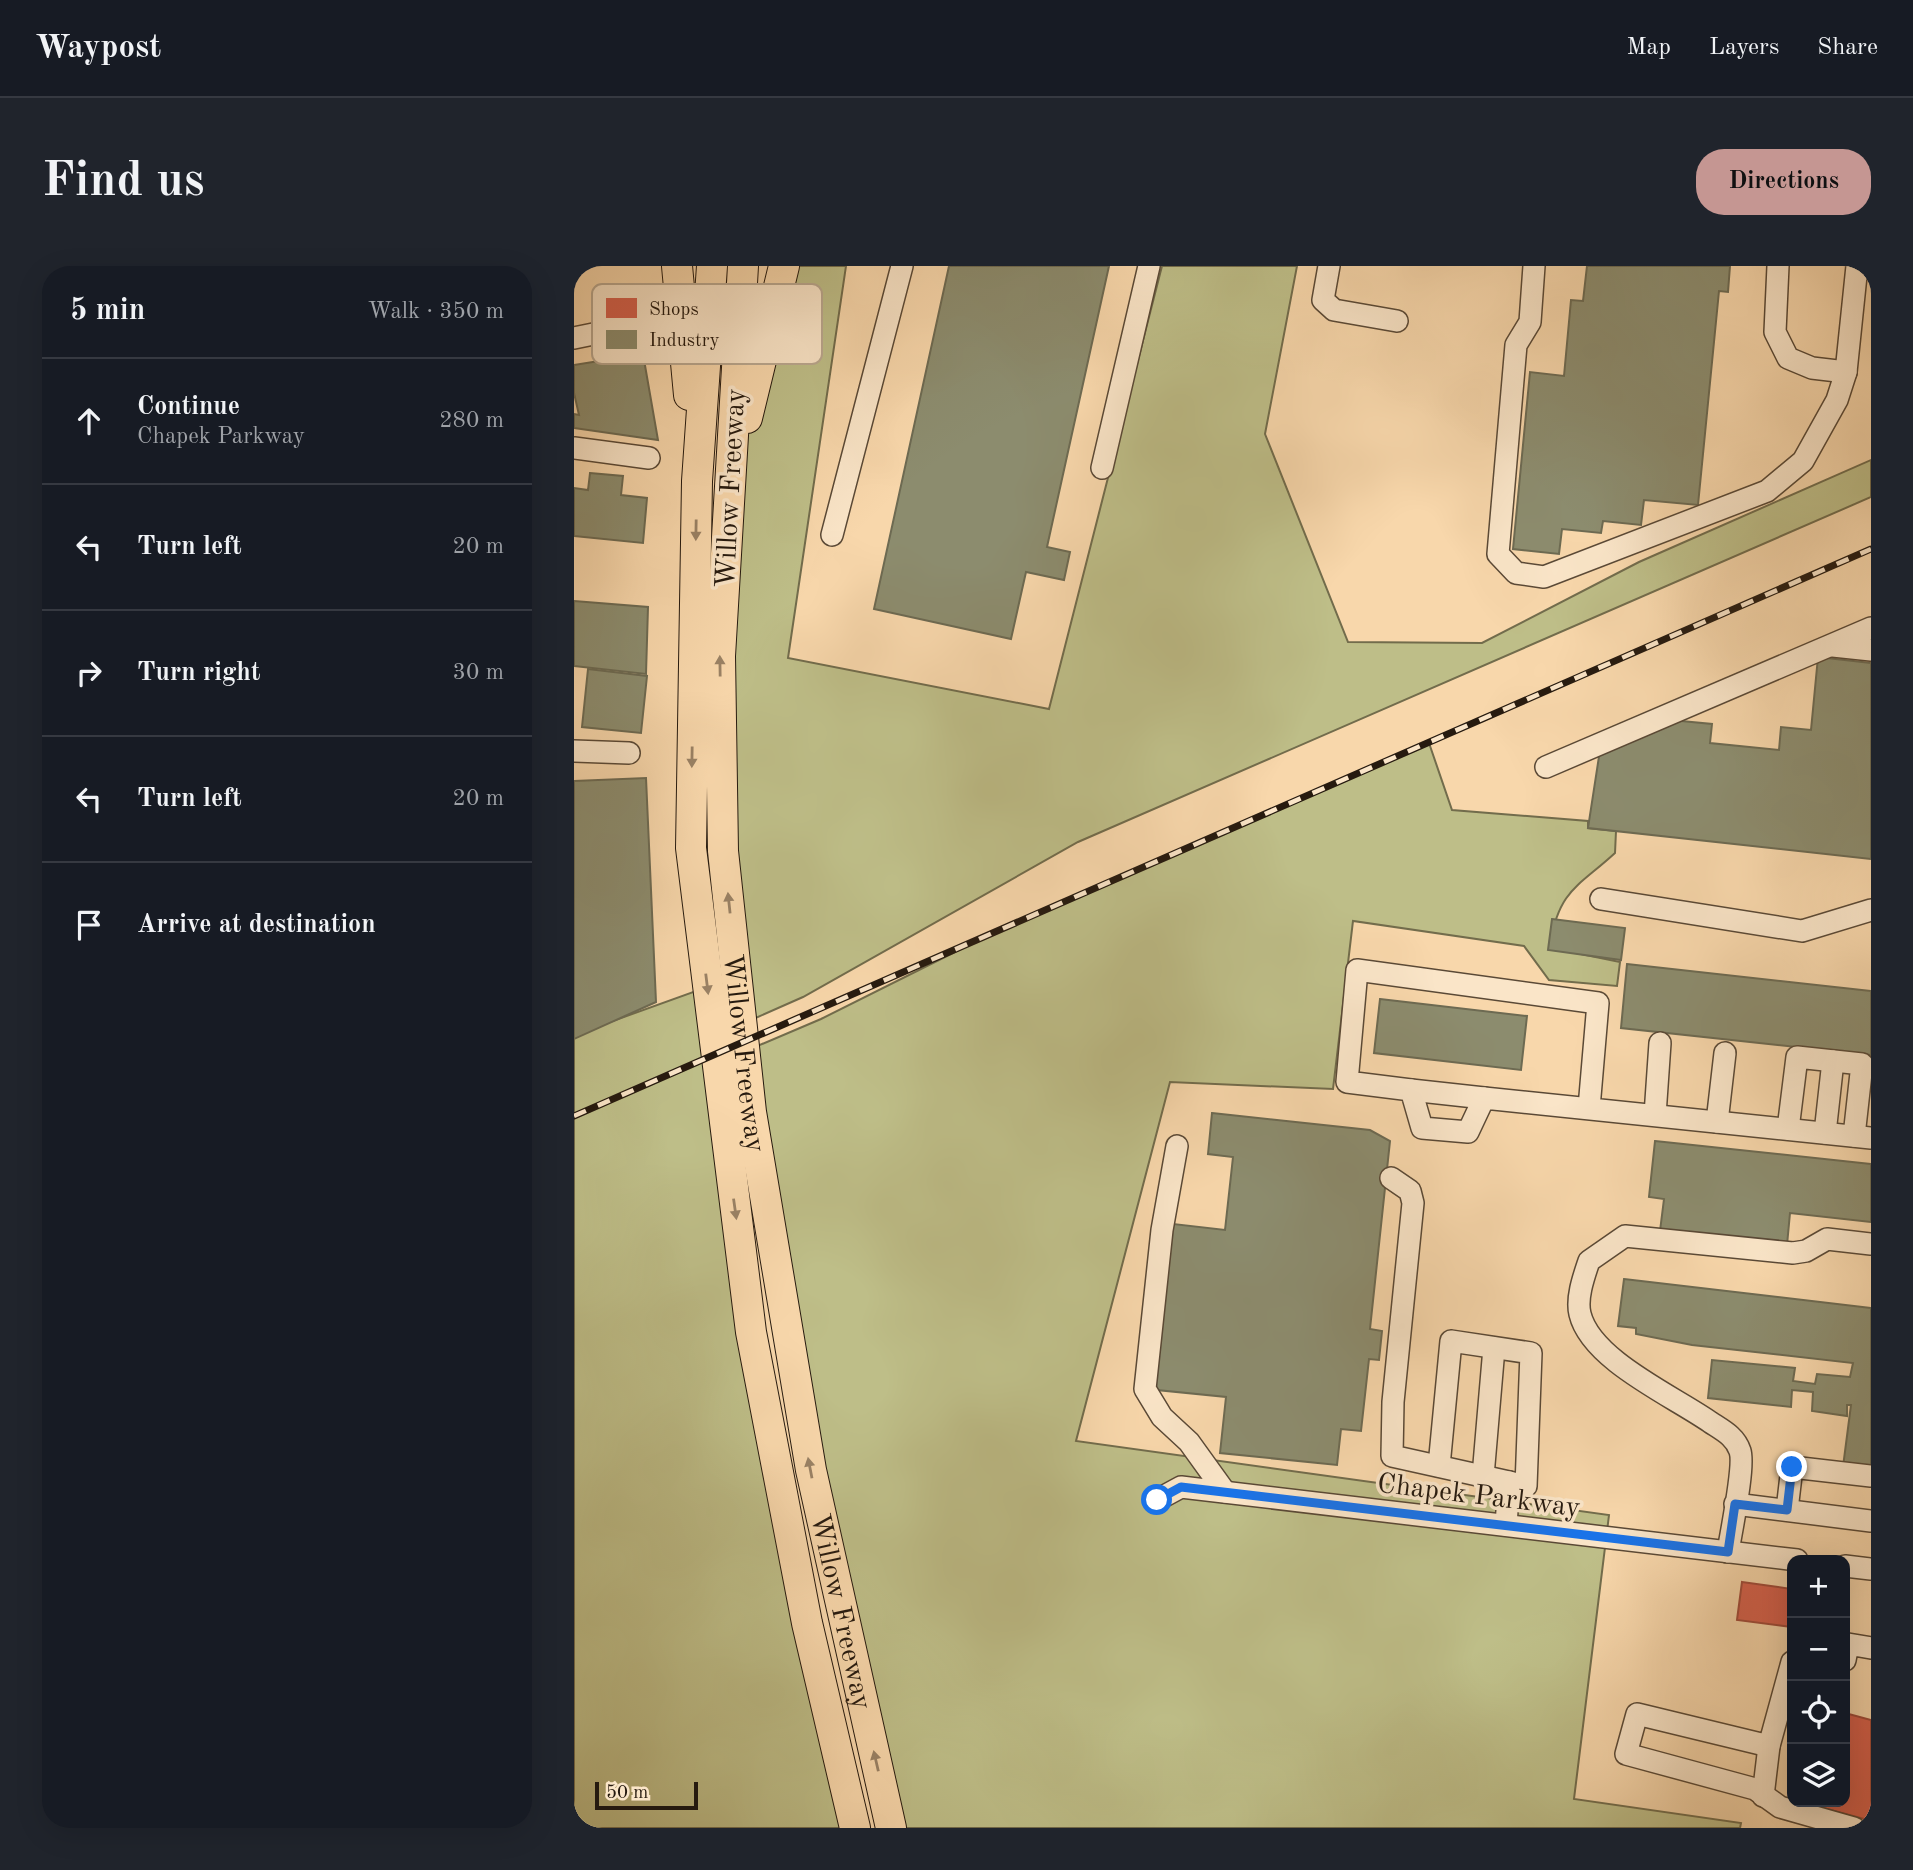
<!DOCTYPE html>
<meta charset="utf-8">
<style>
body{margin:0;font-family:"Old Standard TT",serif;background:#20242c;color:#f1f3f6}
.controls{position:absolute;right:21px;bottom:21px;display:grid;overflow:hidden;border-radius:14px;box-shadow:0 7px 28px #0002}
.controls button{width:63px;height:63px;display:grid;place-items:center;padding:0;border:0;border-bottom:2px solid #363941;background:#171b24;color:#f1f3f6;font:35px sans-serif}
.scale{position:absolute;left:21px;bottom:18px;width:103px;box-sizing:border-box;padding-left:7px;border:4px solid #261a0f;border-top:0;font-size:19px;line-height:24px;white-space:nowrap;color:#261a0f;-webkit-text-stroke:5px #fae5c8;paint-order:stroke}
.stop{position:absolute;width:21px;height:21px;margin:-16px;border:5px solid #1a73e8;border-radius:50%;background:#fff}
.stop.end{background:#1a73e8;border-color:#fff;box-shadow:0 2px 7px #0008}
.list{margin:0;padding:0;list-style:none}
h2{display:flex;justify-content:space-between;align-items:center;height:91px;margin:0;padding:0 28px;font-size:30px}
h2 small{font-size:23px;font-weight:400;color:#9ea1a6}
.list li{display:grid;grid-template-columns:46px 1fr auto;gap:21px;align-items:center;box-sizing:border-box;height:126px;padding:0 28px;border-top:2px solid #363941}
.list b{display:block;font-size:26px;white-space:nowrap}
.list p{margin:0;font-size:23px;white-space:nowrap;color:#9ea1a6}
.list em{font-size:23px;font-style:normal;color:#9ea1a6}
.icon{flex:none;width:38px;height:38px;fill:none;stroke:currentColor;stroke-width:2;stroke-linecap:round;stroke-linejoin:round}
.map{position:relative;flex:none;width:1297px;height:1562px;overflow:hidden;border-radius:28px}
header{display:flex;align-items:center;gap:42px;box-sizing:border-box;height:98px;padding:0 35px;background:#171b24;border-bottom:2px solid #363941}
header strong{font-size:33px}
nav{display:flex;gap:38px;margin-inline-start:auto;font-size:24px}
.intro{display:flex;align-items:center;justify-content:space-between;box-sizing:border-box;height:168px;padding:0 42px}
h1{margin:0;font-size:49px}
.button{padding:18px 32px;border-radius:28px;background:#c59692;color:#111;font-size:24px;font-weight:700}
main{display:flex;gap:42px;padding:0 42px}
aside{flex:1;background:#171b24;border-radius:28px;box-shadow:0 7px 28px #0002}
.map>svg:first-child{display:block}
.green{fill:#bebe88;stroke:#726c4c;stroke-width:2}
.shops{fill:#d6604d;stroke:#a14b3a;stroke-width:2}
.industry{fill:#8c8c6e;stroke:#6d6a52;stroke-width:2}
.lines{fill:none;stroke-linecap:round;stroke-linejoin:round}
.minor-casing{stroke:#5a4936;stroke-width:24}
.highway-casing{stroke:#261a0f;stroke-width:32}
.minor{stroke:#fae5c8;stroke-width:21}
.highway{stroke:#f8d7ab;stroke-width:30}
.rail-casing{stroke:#261a0f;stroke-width:7}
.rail{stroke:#fae5c8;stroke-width:4.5;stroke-dasharray:13;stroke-linecap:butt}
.oneway{fill:#9a8265}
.route{stroke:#1a73e8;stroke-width:9}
.labels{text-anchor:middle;stroke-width:7;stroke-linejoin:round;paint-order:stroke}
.street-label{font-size:28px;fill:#261a0f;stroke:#fae5c8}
.key{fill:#fae5c8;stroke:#baa890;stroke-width:2}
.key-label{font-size:19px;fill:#261a0f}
</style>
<header>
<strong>Waypost</strong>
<nav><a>Map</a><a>Layers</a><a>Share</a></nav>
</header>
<div class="intro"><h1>Find us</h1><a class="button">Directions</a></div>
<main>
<aside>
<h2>5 min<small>Walk · 350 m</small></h2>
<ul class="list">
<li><svg class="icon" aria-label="ahead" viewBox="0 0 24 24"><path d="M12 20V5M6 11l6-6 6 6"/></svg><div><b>Continue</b><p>Chapek Parkway</p></div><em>280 m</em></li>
<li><svg class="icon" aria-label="left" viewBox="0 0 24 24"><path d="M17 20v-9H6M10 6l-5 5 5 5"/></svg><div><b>Turn left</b></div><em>20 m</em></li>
<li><svg class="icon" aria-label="right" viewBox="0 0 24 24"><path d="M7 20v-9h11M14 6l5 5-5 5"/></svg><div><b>Turn right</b></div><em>30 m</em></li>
<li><svg class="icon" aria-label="left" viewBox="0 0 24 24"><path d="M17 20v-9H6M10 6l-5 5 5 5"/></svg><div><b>Turn left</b></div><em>20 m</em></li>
<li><svg class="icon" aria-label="arrive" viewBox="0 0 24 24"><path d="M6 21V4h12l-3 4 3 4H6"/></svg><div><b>Arrive at destination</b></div></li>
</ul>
</aside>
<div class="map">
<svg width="1297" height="1562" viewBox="0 0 1297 1562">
<rect width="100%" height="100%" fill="#f8d7ab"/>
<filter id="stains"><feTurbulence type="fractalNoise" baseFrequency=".00286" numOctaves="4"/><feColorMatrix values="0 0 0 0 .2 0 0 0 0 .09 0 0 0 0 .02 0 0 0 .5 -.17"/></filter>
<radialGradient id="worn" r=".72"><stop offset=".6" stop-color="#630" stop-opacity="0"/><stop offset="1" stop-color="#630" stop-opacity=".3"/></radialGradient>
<!-- green -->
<g class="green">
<path d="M210 0H272L214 392 475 443 588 0H723L691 168 774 376 908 377 1065 296 1297 194V231L504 576 229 731 168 758 153 238Z"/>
<path d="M855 477 878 544 1014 555V562L1042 565 1041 587C1004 621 986 623 976 677L1002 687 1046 696 1043 720 975 714 950 680 779 655 759 823 596 816 502 1175 1035 1249 1000 1533 1167 1557 1166 1562H317L174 784 247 753 421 666Z"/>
<path d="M133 721 147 839 281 1562H0V769Z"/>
</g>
<!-- shops -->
<g class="shops">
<path d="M1168 1316 1218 1323V1361L1163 1354Z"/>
<path d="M1271 1447 1297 1454V1543L1294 1554 1242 1540 1243 1536H1271Z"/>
</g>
<!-- industry -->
<g class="industry">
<path d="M375 0H535L473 281 496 286 490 314 452 306 437 373 300 343Z"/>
<path d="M1013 0H1156L1154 26 1145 25 1124 239 1070 234 1067 259 1029 255 1027 267 988 263 985 288 939 283 956 106 990 110 997 34 1009 35Z"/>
<path d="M69 88 84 174 0 162V148L5 149 0 127V99Z"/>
<path d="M16 207 49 210 47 229 73 232 69 277 0 270V222L14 224Z"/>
<path d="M0 335 74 341 72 408 0 400Z"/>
<path d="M1244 391 1297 397V593L1014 562 1026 484 1097 454 1138 458 1136 477 1205 484 1207 461 1237 464Z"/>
<path d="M14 403 73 410 67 467 8 461Z"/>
<path d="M72 512 82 736 0 773V515Z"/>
<path d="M978 653 1051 662 1047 694 974 684Z"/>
<path d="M1053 698 1297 725V789L1047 762Z"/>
<path d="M806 733 953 750 947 804 800 787Z"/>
<path d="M638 847 796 864 816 875 796 1063 808 1065 805 1094 795 1093 787 1165 767 1163 763 1199 646 1187 652 1131 573 1123 591 957 651 964 659 891 634 888Z"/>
<path d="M1081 875 1297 898V956L1216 947 1213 979 1086 965 1090 933 1075 931Z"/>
<path d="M1050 1013 1297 1042V1205L1269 1201 1277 1139H1273V1150L1238 1145 1239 1126 1218 1124 1217 1141 1134 1132 1138 1094 1221 1102 1219 1115 1241 1118 1243 1108 1276 1111 1279 1097 1118 1079 1062 1068V1062L1044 1060Z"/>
</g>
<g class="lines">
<!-- minor casing -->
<g class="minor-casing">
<g id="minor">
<path d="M755 0 749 34 760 44 823 55"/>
<path d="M960 0 956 56 942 79 924 288 942 307 970 311 1193 225 1229 195 1263 134 1272 106 1283 0"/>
<path d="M1204 0 1201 66 1214 92 1238 102 1272 106"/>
<path d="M0 72 39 64"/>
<path d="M0 182 75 192"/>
<path d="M528 202 575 0"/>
<path d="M258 269 328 0"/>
<path d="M1259 380 1297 384"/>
<path d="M0 485 55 487"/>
<path d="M972 501 1297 362"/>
<path d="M1027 633 1228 665 1297 644"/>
<path d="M837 824 910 832"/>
<path d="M1015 842 1024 737 783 704 773 816 837 824 848 862 894 866 910 832 1297 872"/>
<path d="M1081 849 1086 777"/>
<path d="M1143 856 1151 787"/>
<path d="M1214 863 1223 791 1288 798 1280 870"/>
<path d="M1251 867 1259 795"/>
<path d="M603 880 588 964 571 1123 588 1151 615 1176 651 1226"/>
<path d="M817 912 836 925 839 937 819 1136 818 1190 935 1216 932 1259"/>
<path d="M865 1200 877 1075 957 1087 952 1220 935 1216"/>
<path d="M909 1210 920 1082"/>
<path d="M583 1234 607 1221 1223 1294"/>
<path d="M1161 1238 1297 1255"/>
<path d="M1213 1244 1218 1201 1297 1210"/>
<path d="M1154 1286C1157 1266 1171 1200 1166 1185 1161 1170 1148 1164 1136 1156 1099 1130 1017 1094 1006 1048 1002 1032 1010 1010 1015 995L1051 970 1219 987 1232 985 1253 973 1297 978"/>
<path d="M1271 1300 1297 1303"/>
<path d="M1271 1394 1274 1378 1297 1382"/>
<path d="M1218 1396 1195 1480 1063 1448 1052 1488 1181 1523 1206 1541 1280 1562"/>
<path d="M1189 1530 1195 1480"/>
</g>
</g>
<!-- highway casing -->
<g class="highway-casing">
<g id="highway">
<path d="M103 0 115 129"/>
<path d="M138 0 123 215 117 582 177 1066 233 1357 281 1562"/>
<path id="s1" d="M169 0 146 390 149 585 177 846 237 1204 317 1562"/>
<path d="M173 152 210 0"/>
</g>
</g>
<!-- minor -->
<use href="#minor" class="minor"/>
<!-- highway -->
<use href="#highway" class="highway"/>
<!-- rail casing -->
<g class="rail-casing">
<path id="rail" d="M0 850 1297 283"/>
</g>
<!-- rail -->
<use href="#rail" class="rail"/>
</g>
<!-- one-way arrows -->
<defs><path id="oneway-solid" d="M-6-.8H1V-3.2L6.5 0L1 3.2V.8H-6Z" transform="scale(1.75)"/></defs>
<g class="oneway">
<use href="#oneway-solid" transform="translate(122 264) rotate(91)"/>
<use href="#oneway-solid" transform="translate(146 400) rotate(-91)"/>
<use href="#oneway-solid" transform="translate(118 491) rotate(91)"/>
<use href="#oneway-solid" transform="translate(155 637) rotate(-96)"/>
<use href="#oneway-solid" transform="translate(133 718) rotate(83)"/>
<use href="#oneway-solid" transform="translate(161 943) rotate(82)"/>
<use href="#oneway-solid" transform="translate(236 1202) rotate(-101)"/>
<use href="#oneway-solid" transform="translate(302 1495) rotate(-103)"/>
</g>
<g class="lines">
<!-- route -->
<path class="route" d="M583 1234 607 1221 1154 1286 1161 1238 1213 1244 1218 1201"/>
</g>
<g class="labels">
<!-- street labels -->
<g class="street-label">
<text transform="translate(155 222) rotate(-87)" y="10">Willow Freeway</text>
<text dy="10" stroke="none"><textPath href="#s1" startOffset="789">Willow Freeway</textPath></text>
<text transform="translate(905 1228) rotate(7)" y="10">Chapek Parkway</text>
<text dy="10" stroke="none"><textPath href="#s1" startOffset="1356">Willow Freeway</textPath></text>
</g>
</g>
<!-- legend -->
<rect x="18" y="18" width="230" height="80" rx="10" class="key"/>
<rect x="32" y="32" width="31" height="20" fill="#d6604d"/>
<rect x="32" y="64" width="31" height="19" fill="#8c8c6e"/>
<g class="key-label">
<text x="75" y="49">Shops</text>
<text x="75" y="80">Industry</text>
</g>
<rect width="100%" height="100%" filter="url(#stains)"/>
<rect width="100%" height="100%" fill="url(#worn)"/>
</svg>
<div class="controls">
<button>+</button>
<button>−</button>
<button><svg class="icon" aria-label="locate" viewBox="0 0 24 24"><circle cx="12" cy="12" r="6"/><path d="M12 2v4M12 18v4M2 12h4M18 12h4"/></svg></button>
<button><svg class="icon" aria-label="layers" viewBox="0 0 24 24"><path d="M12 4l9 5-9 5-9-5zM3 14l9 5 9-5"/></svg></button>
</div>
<div class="scale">50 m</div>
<div class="stop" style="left:583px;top:1234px"></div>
<div class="stop end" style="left:1218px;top:1201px"></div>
</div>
</main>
